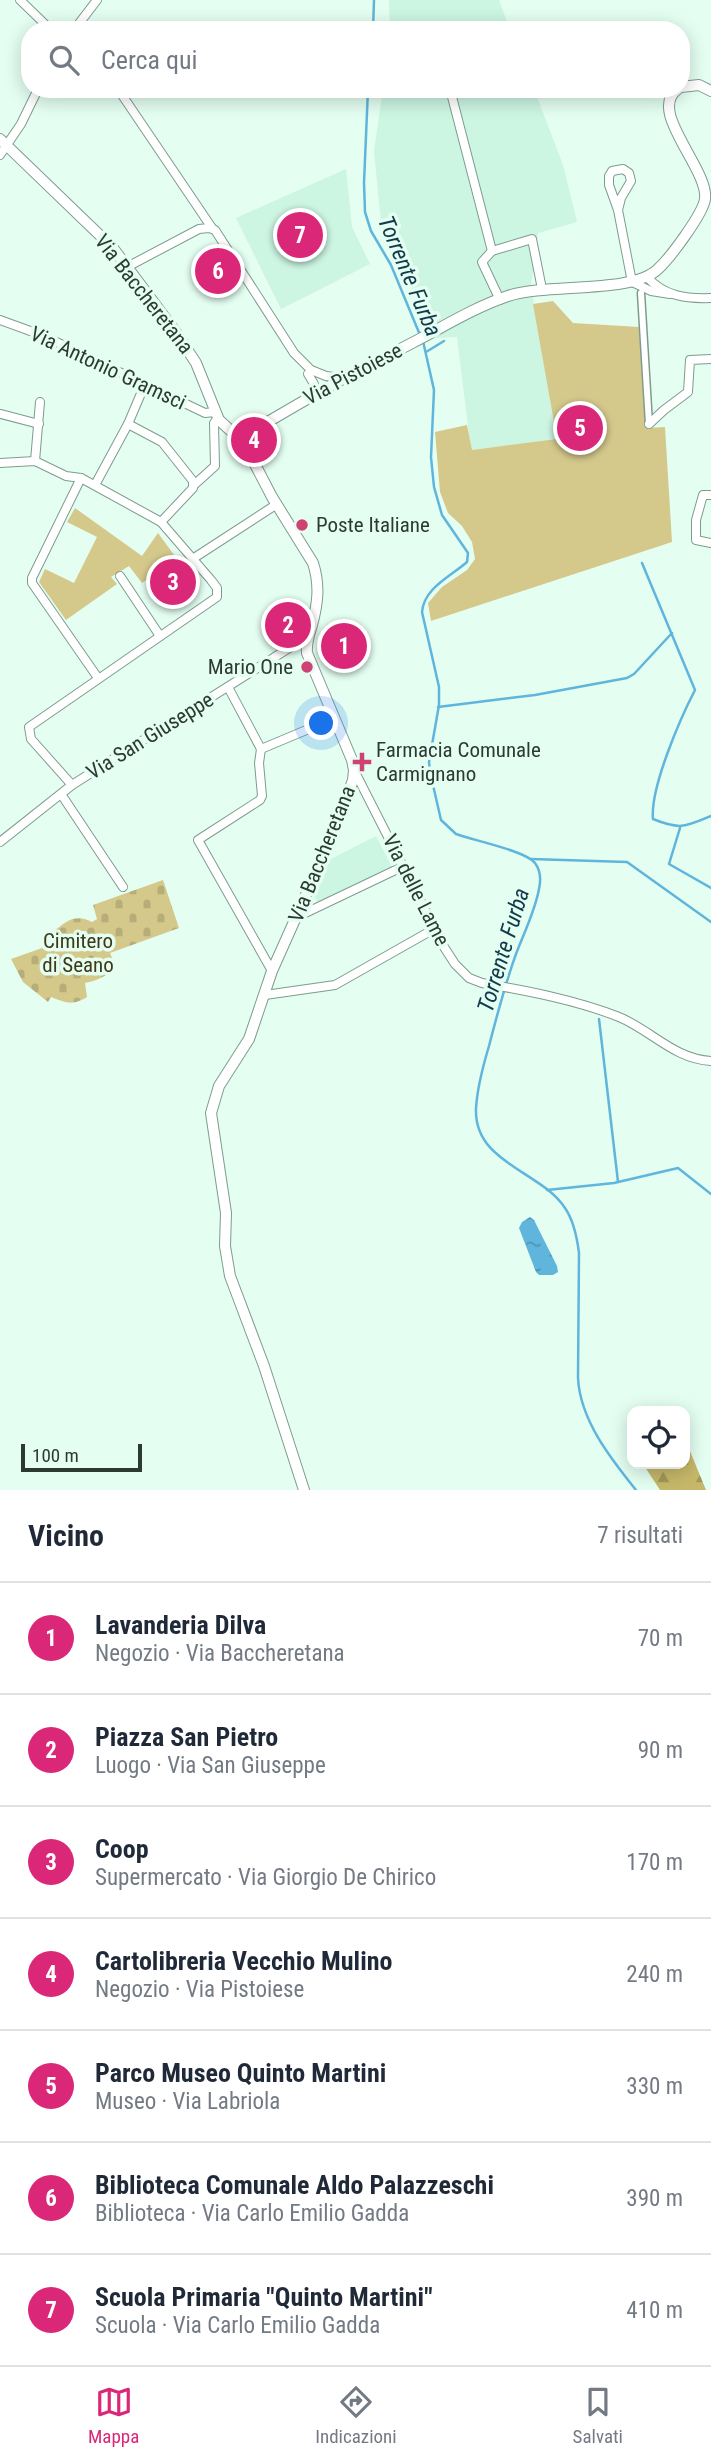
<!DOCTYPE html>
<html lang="it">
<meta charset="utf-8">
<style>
body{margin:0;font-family:"Roboto Condensed",sans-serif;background:#f2f2f3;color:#1f2937}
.controls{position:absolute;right:21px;bottom:21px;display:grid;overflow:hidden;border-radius:14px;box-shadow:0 4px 18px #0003}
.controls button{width:63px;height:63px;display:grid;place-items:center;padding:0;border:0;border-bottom:2px solid #e0e1e3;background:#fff;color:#1f2937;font:35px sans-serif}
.scale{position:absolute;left:21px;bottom:18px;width:121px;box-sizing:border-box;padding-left:7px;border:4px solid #2d3a34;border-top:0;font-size:19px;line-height:24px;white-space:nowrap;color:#2d3a34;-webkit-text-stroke:5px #e4fef2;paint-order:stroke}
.you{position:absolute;left:322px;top:724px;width:24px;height:24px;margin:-18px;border:5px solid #fff;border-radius:50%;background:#1a73e8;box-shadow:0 0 0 10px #1a73e833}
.badge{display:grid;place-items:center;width:46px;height:46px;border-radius:50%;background:#db2777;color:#fff;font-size:23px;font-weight:700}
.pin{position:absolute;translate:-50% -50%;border:4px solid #fff;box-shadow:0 2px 7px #0006}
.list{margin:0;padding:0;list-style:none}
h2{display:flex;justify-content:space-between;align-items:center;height:91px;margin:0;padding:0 28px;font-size:30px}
h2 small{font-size:23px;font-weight:400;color:#747a83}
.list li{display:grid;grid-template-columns:46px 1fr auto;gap:21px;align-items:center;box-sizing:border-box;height:112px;padding:0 28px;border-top:2px solid #e0e1e3}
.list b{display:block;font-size:26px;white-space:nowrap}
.list p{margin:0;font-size:23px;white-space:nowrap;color:#747a83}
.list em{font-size:23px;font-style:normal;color:#747a83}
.icon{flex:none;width:38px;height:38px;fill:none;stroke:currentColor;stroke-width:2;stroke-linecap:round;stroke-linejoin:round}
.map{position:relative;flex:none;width:711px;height:1490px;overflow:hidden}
.search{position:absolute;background:#fff;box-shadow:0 4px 18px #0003;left:21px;right:21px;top:21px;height:77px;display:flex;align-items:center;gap:18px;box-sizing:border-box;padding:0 24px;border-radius:28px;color:#747a83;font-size:26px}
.sheet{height:875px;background:#fff}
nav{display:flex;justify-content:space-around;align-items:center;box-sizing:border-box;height:98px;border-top:2px solid #e0e1e3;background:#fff;font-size:19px;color:#747a83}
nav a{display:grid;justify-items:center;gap:4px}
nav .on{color:#db2777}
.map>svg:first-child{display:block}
.built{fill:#ccf5e2}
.forest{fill:url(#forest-firs)}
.cemetery{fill:url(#cemetery-stones)}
.park{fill:#d4c98b}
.water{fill:url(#water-ripples)}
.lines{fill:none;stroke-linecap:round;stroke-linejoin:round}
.stream{stroke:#5fb5dc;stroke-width:2.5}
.pedestrian-casing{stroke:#7e9c8e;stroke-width:9}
.minor-casing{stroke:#7e9c8e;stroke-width:10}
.tertiary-casing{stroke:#7e9c8e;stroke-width:12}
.pedestrian{stroke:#fff;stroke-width:6}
.minor{stroke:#fff;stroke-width:8}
.tertiary{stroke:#fff;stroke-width:10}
.poi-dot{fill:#ce4276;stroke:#e4fef2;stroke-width:2.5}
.labels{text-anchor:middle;stroke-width:7;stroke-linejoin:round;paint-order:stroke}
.street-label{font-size:21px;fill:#2d3a34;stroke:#e4fef2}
.poi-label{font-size:21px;fill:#2d3a34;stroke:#e4fef2;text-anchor:start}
.park-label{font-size:21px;fill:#3f3917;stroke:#e4fef2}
.water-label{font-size:23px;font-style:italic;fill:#133a4b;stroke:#e4fef2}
</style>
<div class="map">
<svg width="711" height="1490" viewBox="0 0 711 1490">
<defs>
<pattern id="forest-firs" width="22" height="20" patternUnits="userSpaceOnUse" patternTransform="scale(1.75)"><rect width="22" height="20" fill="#c6b86a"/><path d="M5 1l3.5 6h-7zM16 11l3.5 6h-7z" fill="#a19758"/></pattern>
<pattern id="cemetery-stones" width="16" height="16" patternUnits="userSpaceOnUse" patternTransform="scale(1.75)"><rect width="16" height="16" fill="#d4c98b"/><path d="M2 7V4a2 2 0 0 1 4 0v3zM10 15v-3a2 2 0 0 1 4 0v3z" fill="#b6ad79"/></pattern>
<pattern id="water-ripples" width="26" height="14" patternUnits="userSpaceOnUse" patternTransform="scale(1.75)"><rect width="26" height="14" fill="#5fb5dc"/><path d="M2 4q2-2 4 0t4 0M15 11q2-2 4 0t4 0" fill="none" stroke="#4f94b3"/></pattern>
</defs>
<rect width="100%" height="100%" fill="#e4fef2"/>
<!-- built -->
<g class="built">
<path d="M389 0H499L510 30H390Z"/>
<path d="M383 89H534L563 165 577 222 538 233 531 286 557 440 471 450 457 337 437 338 382 233 374 151Z"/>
<path d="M346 169 352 227 370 264 281 309 236 218Z"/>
<path d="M376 836 392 867 319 903 311 893 325 862Z"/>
</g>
<!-- forest -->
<path class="forest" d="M685 1439 706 1490H660L643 1464H685Z"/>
<!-- cemetery -->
<path class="cemetery" d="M163 880 179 928 110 953 115 965C110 975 97 981 85 983L87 997C73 1006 66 1003 51 997L48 1002 23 982 11 959 45 947 44 939C62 927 70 911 92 922L97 919 93 905Z"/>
<!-- park -->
<g class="park">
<path d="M553 301 573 323 639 327 646 428 665 427 672 542 431 621 428 603 442 587 467 570 475 559 472 542 462 526 448 513 440 492 435 432 467 425 472 450 557 439 533 304Z"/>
<path d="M75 508 142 556 158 533 177 559 142 583 129 566 111 577 117 584 66 620 39 582 45 569 74 583 97 537 67 522Z"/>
</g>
<!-- water -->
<path class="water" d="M530 1217 534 1220 557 1266 558 1272 553 1275H539L536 1272 519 1228 522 1222Z"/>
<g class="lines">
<!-- stream -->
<g class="stream">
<path d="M373 30 374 0"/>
<path d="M368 89 364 183 365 212 371 231 391 265 420 335"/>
<path d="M423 341 434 390 431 457 434 487 442 515 468 553 467 562C450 577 424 588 422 612L439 687V705L429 762 430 772 441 820 456 834C472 840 526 851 535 863 541 871 541 880 539 889 535 911 524 933 516 954 505 984 497 1015 489 1046 483 1066 477 1087 476 1109 474 1163 541 1171 565 1208 574 1221 577 1237 579 1253L578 1378C580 1420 611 1459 636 1490"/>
<path d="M426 352 444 341"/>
<path d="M642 563 695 690C680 719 650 788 653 819 680 830 685 827 711 816"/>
<path d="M438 707 535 695 627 678 634 674 672 633"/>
<path d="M680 828 669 864 711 888"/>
<path d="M531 859 627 862 711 922"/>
<path d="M599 1019 618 1182"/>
<path d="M547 1190 614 1183 678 1168 711 1194"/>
</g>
<!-- pedestrian casing -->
<g class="pedestrian-casing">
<path id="pedestrian" d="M641 293 649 424"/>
</g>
<!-- minor casing -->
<g class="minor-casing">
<g id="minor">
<path d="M20 0 51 30"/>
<path d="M74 30 97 0"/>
<path d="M118 89 212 228"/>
<path d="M450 89 492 251 532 239 542 289"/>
<path d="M0 155 21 124 38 89"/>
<path d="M618 210 621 198 631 181 629 173 623 169 612 171 609 176V185L618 210 632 282 651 291 670 294"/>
<path d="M492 251 482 262 500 300"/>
<path d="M127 267 199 229 209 228 215 230 294 353 311 370 326 376 343 378"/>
<path d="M647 277C664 296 686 299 711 298"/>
<path d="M0 320 44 336 205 413 215 412"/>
<path d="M308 374 314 384 316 393"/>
<path d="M1 414 39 424"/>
<path d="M128 424 162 442 193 481V488L161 522"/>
<path d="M649 424 664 410 688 392 690 360 711 359"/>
<path d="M35 461 40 402"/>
<path d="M0 463 35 461 66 476 81 478"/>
<path d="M95 485 128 424 145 384"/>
<path d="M194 485 215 466 214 423 218 418"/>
<path d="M711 495H703L696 520V540L711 543"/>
<path d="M194 558 277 504"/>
<path d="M120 576 160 636"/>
<path d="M228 687 261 749"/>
<path d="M354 770 444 947 455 964 469 978 482 983C528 991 576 1000 619 1017 651 1030 674 1059 711 1061"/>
<path d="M72 785 31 739 29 727 217 597V588L211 580 161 522 81 478 32 578V583L98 678"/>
<path d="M61 794 123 887"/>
<path d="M0 842 72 785 297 643H306"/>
<path d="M297 917 404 866"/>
<path d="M272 971 198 840 260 800 262 796 259 763 261 749 335 718"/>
<path d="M265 995 335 985 434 929"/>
</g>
</g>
<!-- tertiary casing -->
<g class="tertiary-casing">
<g id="tertiary">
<path d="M681 87 699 85 711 91"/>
<path d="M0 139 113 248 175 331 196 363 219 420 244 443 272 497 313 563C320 585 318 603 312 625 309 635 306 642 307 653L352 760 354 770 353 780 334 832 272 971 249 1039 219 1086 211 1113 226 1213 225 1246 230 1276 264 1366 304 1490"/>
<path d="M240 438C263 425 286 411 309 398 342 378 378 361 412 343 443 327 475 307 508 296 547 283 633 294 658 269 670 258 703 214 705 199 709 169 646 110 678 89"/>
</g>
</g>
<!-- pedestrian -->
<use href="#pedestrian" class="pedestrian"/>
<!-- minor -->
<use href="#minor" class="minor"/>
<!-- tertiary -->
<use href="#tertiary" class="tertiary"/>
</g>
<!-- markers -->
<g class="poi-dot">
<circle cx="302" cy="525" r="7"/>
<circle cx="307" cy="667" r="7"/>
<path d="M358.5 751.5h7v7h7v7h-7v7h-7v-7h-7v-7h7z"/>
</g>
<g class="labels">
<!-- street labels -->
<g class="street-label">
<text transform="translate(144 294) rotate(52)" y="7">Via Baccheretana</text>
<text transform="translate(108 368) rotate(25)" y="7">Via Antonio Gramsci</text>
<text transform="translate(353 374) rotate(-28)" y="7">Via Pistoiese</text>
<text transform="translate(150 736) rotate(-32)" y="7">Via San Giuseppe</text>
<text transform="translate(322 854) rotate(-68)" y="7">Via Baccheretana</text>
<text transform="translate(416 890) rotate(63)" y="7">Via delle Lame</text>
</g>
<!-- poi labels -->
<g class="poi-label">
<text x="316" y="532">Poste Italiane</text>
<text x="293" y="674" text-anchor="end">Mario One</text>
<text x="376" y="757">Farmacia Comunale<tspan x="376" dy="24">Carmignano</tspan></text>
</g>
<!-- park labels -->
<g class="park-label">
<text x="78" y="948">Cimitero<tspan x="78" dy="24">di Seano</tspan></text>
</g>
<!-- water labels -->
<g class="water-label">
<text transform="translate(410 276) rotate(67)" y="8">Torrente Furba</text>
<text transform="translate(503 950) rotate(-73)" y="8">Torrente Furba</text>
</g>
</g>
</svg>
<div class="controls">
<button><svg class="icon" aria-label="locate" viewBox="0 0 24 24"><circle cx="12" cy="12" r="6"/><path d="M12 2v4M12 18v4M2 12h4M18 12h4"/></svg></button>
</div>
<div class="scale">100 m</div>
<div class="you"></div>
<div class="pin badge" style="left:344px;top:646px">1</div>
<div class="pin badge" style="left:288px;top:625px">2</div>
<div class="pin badge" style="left:173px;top:582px">3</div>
<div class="pin badge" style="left:254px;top:440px">4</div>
<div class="pin badge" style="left:580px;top:428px">5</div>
<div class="pin badge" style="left:218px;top:271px">6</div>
<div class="pin badge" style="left:300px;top:235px">7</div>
<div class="search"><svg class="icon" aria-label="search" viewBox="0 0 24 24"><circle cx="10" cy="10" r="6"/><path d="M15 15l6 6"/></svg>Cerca qui</div>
</div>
<section class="sheet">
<h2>Vicino<small>7 risultati</small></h2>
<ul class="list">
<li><span class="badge">1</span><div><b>Lavanderia Dilva</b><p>Negozio · Via Baccheretana</p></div><em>70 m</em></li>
<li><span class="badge">2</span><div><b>Piazza San Pietro</b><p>Luogo · Via San Giuseppe</p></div><em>90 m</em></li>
<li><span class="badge">3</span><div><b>Coop</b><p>Supermercato · Via Giorgio De Chirico</p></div><em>170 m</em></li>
<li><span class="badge">4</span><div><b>Cartolibreria Vecchio Mulino</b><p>Negozio · Via Pistoiese</p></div><em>240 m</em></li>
<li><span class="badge">5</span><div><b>Parco Museo Quinto Martini</b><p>Museo · Via Labriola</p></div><em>330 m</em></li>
<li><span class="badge">6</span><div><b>Biblioteca Comunale Aldo Palazzeschi</b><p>Biblioteca · Via Carlo Emilio Gadda</p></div><em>390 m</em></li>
<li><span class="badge">7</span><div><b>Scuola Primaria &quot;Quinto Martini&quot;</b><p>Scuola · Via Carlo Emilio Gadda</p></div><em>410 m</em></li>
</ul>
</section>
<nav>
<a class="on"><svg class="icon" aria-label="map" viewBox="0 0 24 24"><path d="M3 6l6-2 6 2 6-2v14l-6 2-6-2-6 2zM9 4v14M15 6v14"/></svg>Mappa</a>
<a><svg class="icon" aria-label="directions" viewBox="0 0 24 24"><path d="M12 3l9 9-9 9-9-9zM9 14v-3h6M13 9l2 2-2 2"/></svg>Indicazioni</a>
<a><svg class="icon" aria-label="saved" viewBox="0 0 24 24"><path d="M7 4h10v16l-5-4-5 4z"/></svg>Salvati</a>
</nav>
